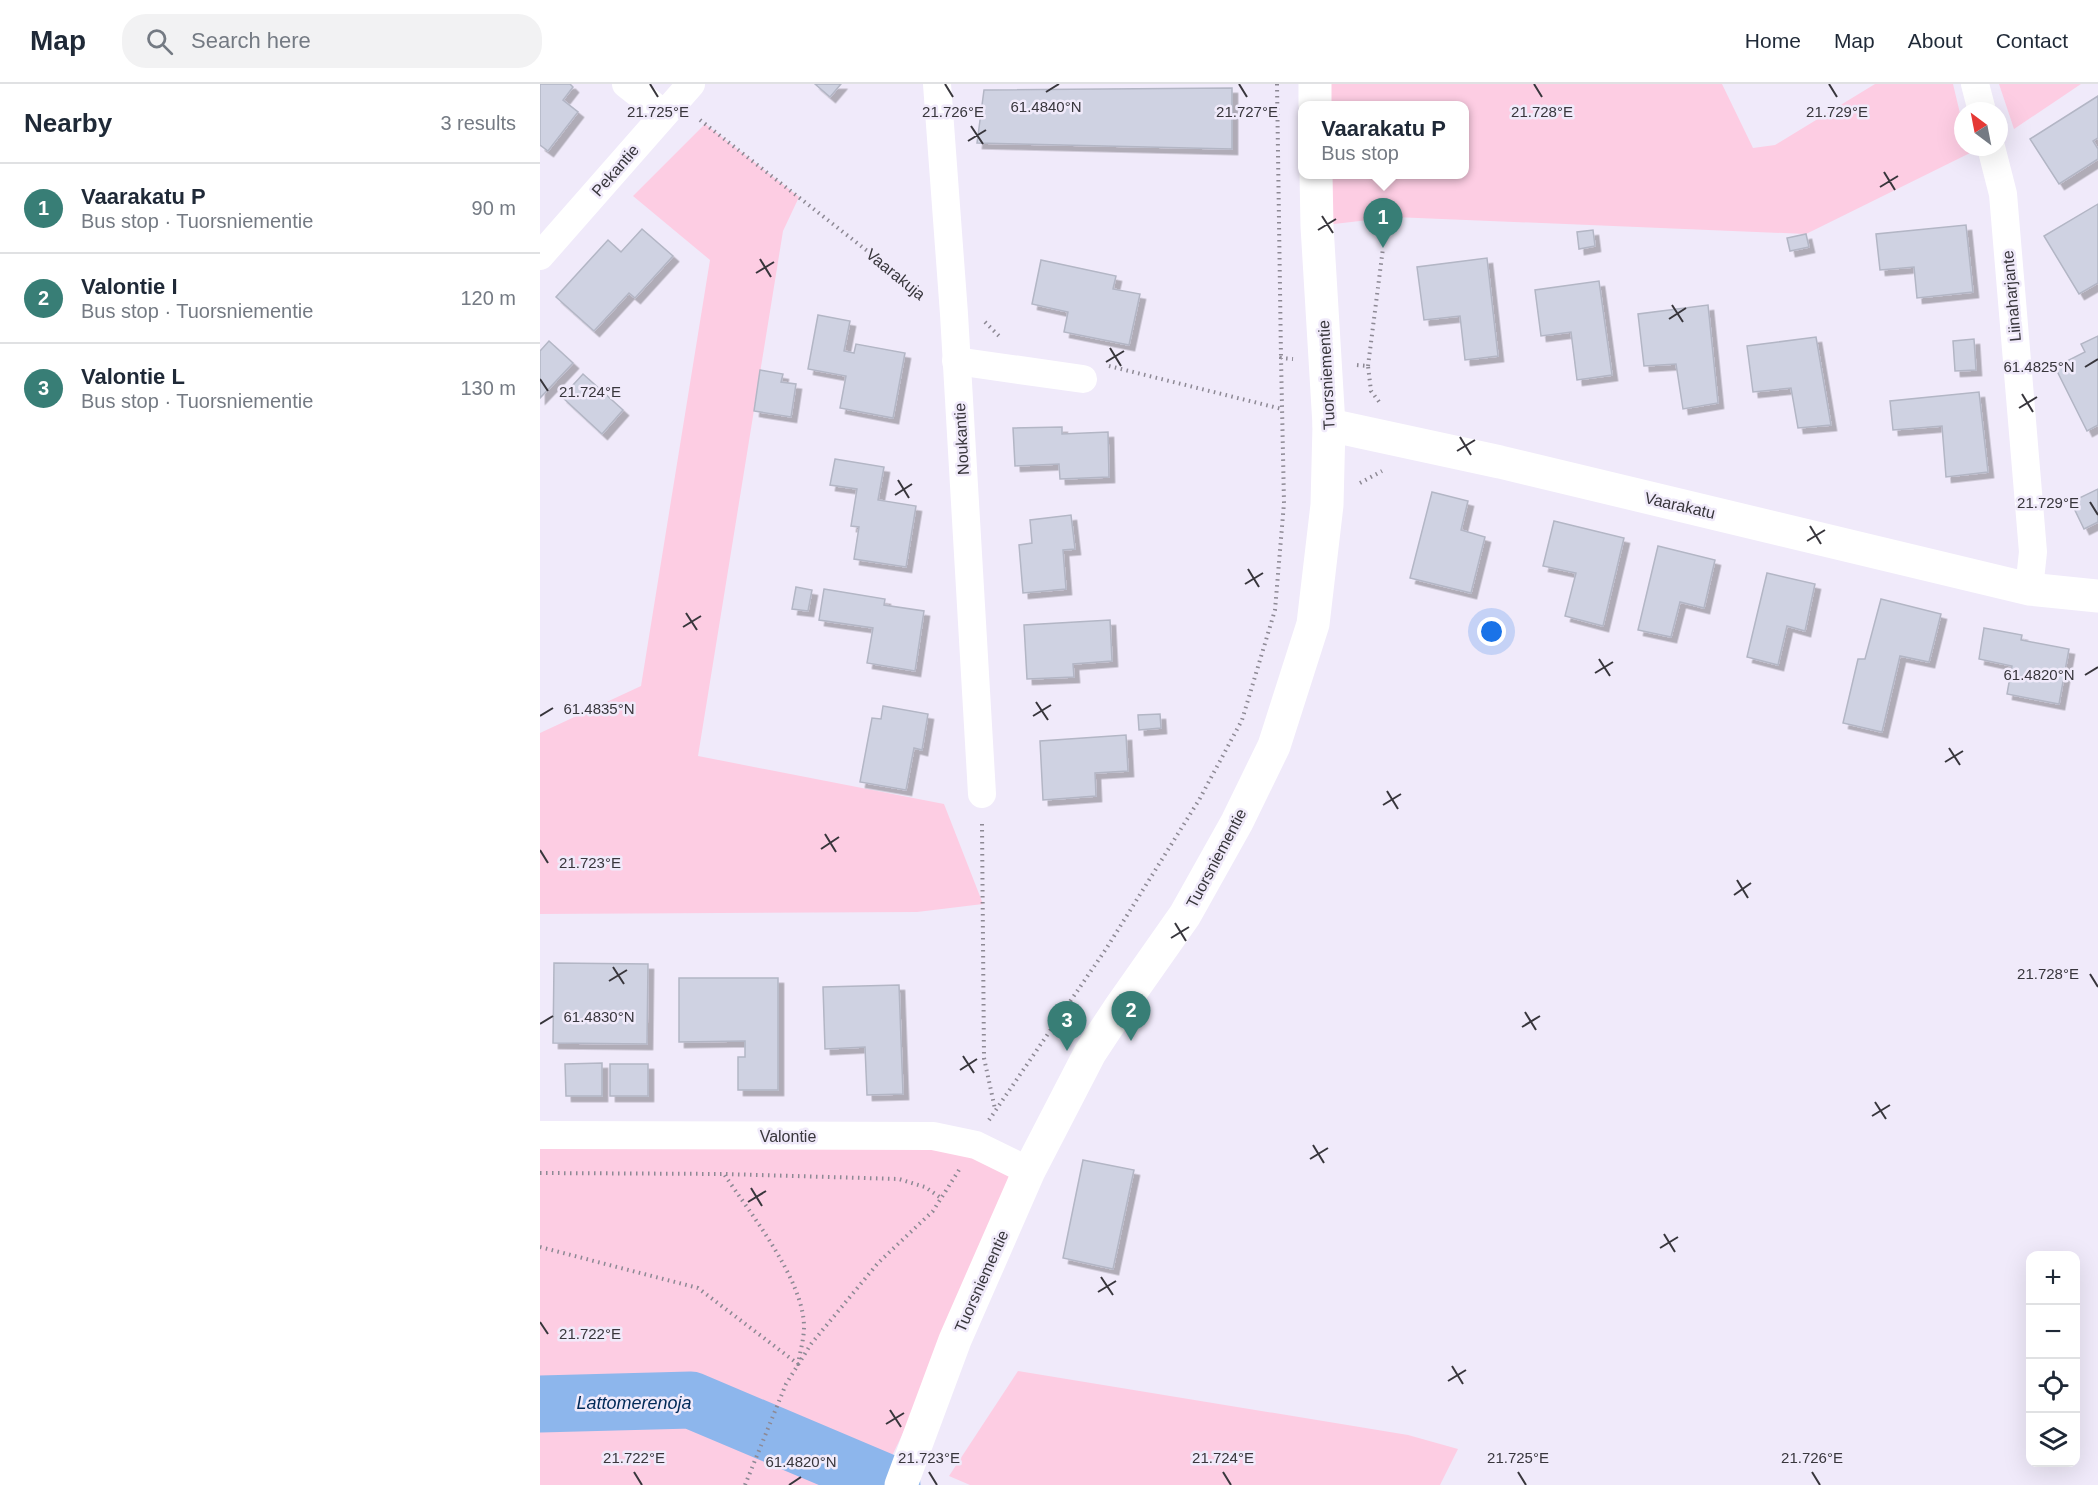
<!DOCTYPE html>
<meta charset="utf-8">
<style>
body{margin:0;font-family:Helvetica,sans-serif;background:#f2f2f3;color:#1f2937}
.controls{position:absolute;right:18px;bottom:18px;display:grid;overflow:hidden;border-radius:12px;box-shadow:0 6px 24px #0002}
.controls button{width:54px;height:54px;display:grid;place-items:center;padding:0;border:0;border-bottom:2px solid #e0e1e3;background:#fff;color:#1f2937;font:30px sans-serif}
.compass{position:absolute;left:1414px;top:18px;width:54px;height:54px;border-radius:50%;background:#fff;box-shadow:0 6px 24px #0002;rotate:328deg}
.you{position:absolute;left:952px;top:548px;width:21px;height:21px;margin:-15px;border:4px solid #fff;border-radius:50%;background:#1a73e8;box-shadow:0 0 0 9px #1a73e833}
.badge{display:grid;place-items:center;width:39px;height:39px;border-radius:50%;background:#387e76;color:#fff;font-size:20px;font-weight:700}
.pin{position:absolute;translate:-50% -50px;filter:drop-shadow(0 2px 3px #0008)}
.pin::after{content:'';position:absolute;top:32px;width:21px;height:18px;background:inherit;clip-path:polygon(0 0,100% 0,50% 100%)}
.popup{position:absolute;left:758px;top:17px;width:171px;height:78px;box-sizing:border-box;display:grid;place-content:center;border-radius:12px;background:#fff;filter:drop-shadow(0 2px 4px #0005);font-size:20px;white-space:nowrap;color:#747a83}
.popup b{font-size:22px;color:#1f2937}
.popup::after{content:'';position:absolute;left:50%;top:100%;margin-left:-12px;border:12px solid transparent;border-top-color:#fff}
.list{margin:0;padding:0;list-style:none}
h2{display:flex;justify-content:space-between;align-items:center;height:78px;margin:0;padding:0 24px;font-size:26px}
h2 small{font-size:20px;font-weight:400;color:#747a83}
.list li{display:grid;grid-template-columns:39px 1fr auto;gap:18px;align-items:center;box-sizing:border-box;height:90px;padding:0 24px;border-top:2px solid #e0e1e3}
.list b{display:block;font-size:22px;white-space:nowrap}
.list p{margin:0;font-size:20px;white-space:nowrap;color:#747a83}
.list em{font-size:20px;font-style:normal;color:#747a83}
.icon{flex:none;width:33px;height:33px;fill:none;stroke:currentColor;stroke-width:2;stroke-linecap:round;stroke-linejoin:round}
.map{position:relative;flex:none;width:1558px;height:1401px;overflow:hidden}
header{display:flex;align-items:center;gap:36px;box-sizing:border-box;height:84px;padding:0 30px;background:#fff;border-bottom:2px solid #e0e1e3}
header strong{font-size:28px}
nav{display:flex;gap:33px;margin-inline-start:auto;font-size:21px}
.search{width:420px;height:54px;background:#f2f2f3;display:flex;align-items:center;gap:15px;box-sizing:border-box;padding:0 21px;border-radius:24px;color:#747a83;font-size:22px}
main{display:flex}
aside{flex:1;background:#fff}
.map>svg:first-child{display:block}
.green{fill:#fdcde3}
.lines{fill:none;stroke-linecap:round;stroke-linejoin:round}
.river{stroke:#8db6ec;stroke-width:57}
.building{fill:#cfd2e2;stroke:#b3b6c5;stroke-width:1.5;filter:url(#shadow)}
.path{stroke:#8d8994;stroke-width:4;stroke-dasharray:1.5 4.5;stroke-linecap:butt}
.street{stroke:#fff;stroke-width:28}
.secondary{stroke:#fff;stroke-width:33}
.ticks{fill:none;stroke:#38363c;stroke-width:2}
.labels{text-anchor:middle;stroke-width:5;stroke-linejoin:round;paint-order:stroke}
.street-label{font-size:16px;fill:#38363c;stroke:#f0eafa}
.water-label{font-size:18px;font-style:italic;fill:#012a58;stroke:#f0eafa}
.ticks-label{font-size:15px;text-anchor:middle;fill:#38363c;stroke:#f0eafa;stroke-width:5;stroke-linejoin:round;paint-order:stroke}
</style>
<header>
<strong>Map</strong>
<div class="search"><svg class="icon" aria-label="search" viewBox="0 0 24 24"><circle cx="10" cy="10" r="6"/><path d="M15 15l6 6"/></svg>Search here</div>
<nav><a>Home</a><a>Map</a><a>About</a><a>Contact</a></nav>
</header>
<main>
<aside>
<h2>Nearby<small>3 results</small></h2>
<ul class="list">
<li><span class="badge">1</span><div><b>Vaarakatu P</b><p>Bus stop · Tuorsniementie</p></div><em>90 m</em></li>
<li><span class="badge">2</span><div><b>Valontie I</b><p>Bus stop · Tuorsniementie</p></div><em>120 m</em></li>
<li><span class="badge">3</span><div><b>Valontie L</b><p>Bus stop · Tuorsniementie</p></div><em>130 m</em></li>
</ul>
</aside>
<div class="map">
<svg width="1558" height="1401" viewBox="0 0 1558 1401">
<defs>
<filter id="shadow"><feDropShadow dx="5.5" dy="5.5" stdDeviation="0" flood-color="#0004"/></filter>
</defs>
<rect width="100%" height="100%" fill="#f0eafa"/>
<!-- green -->
<g class="green">
<path d="M778 0H1182L1213 64 1235 61 1335 0H1413L1423 42V63H1428L1430 69 1266 150 854 133 777 142V91L924 90V21H778Z"/>
<path d="M1459 0H1541L1474 45Z"/>
<path d="M165 40 259 113 243 147 158 672 404 720 443 820 377 828 0 830V649L101 602 170 176 93 112Z"/>
<path d="M0 1045 393 1052 489 1087 338 1401H0Z"/>
<path d="M478 1287 868 1351 918 1365 900 1401H430L409 1392Z"/>
</g>
<g class="lines">
<!-- river -->
<path class="river" d="M0 1320 151 1316 352 1401"/>
</g>
<!-- building -->
<g class="building">
<path d="M0 0H30L33 3 23 16 38 28 8 67 0 61Z"/>
<path d="M275 0H301L290 13Z"/>
<path d="M692 4V65L437 59 444 6Z"/>
<path d="M1558 12V54L1553 57 1558 65V75L1519 100 1490 55Z"/>
<path d="M1558 120V199L1539 210 1504 152Z"/>
<path d="M1426 141 1433 208 1377 214 1374 183 1340 186 1336 150Z"/>
<path d="M102 145 133 172 95 214 89 209 54 247 16 213 68 156 81 168Z"/>
<path d="M1053 146 1055 162 1039 165 1037 148Z"/>
<path d="M1266 150 1269 163 1250 167 1247 154Z"/>
<path d="M947 174 958 272 925 276 920 232 884 236 877 183Z"/>
<path d="M501 176 576 192 573 205 600 210 589 261 524 248 528 228 492 220Z"/>
<path d="M1059 197 1072 291 1037 296 1031 248 1001 252 995 206Z"/>
<path d="M1168 221 1178 319 1143 325 1136 280 1104 282 1098 230Z"/>
<path d="M278 231 310 237 304 267 314 269 316 260 365 269 353 334 300 324 306 292 268 285Z"/>
<path d="M1558 252V341L1547 347 1515 283 1545 268 1541 260Z"/>
<path d="M1276 253 1291 341 1258 344 1251 304 1213 308 1207 262Z"/>
<path d="M1434 255 1436 286 1415 287 1413 257Z"/>
<path d="M9 257 33 279 0 314V267Z"/>
<path d="M220 286 243 290 241 298 256 300 251 333 214 327Z"/>
<path d="M43 290 83 326 62 350 22 313Z"/>
<path d="M1439 308 1448 388 1406 393 1402 342 1353 346 1350 317Z"/>
<path d="M522 343V350L568 348 569 393 520 395 519 380 475 382 473 344Z"/>
<path d="M295 375 344 383 338 416 376 422 366 483 314 475 319 443 311 442 317 405 290 401Z"/>
<path d="M1558 405V438L1544 445 1531 418Z"/>
<path d="M892 408 928 417 921 446 945 453 931 509 870 494Z"/>
<path d="M531 431 535 465 523 466 526 505 483 509 479 461 492 459 490 436Z"/>
<path d="M1014 437 1084 454 1063 542 1025 532 1036 489 1003 482Z"/>
<path d="M1118 462 1175 476 1164 524 1140 518 1131 553 1098 546Z"/>
<path d="M1227 489 1275 500 1265 547 1247 542 1238 581 1207 573Z"/>
<path d="M256 503 272 506 268 527 252 525Z"/>
<path d="M284 505 345 515 344 521 384 527 375 587 327 579 333 544 279 536Z"/>
<path d="M1341 515 1401 530 1389 578 1360 572 1342 648 1303 639 1318 575H1325Z"/>
<path d="M570 536 572 577 533 580 534 593 487 595 484 541Z"/>
<path d="M1444 544 1482 551 1481 556 1529 565 1519 620 1467 610 1472 582 1439 575Z"/>
<path d="M343 622 388 630 382 666 374 664 366 706 320 698 332 634 341 635Z"/>
<path d="M620 630 621 644 599 646 598 631Z"/>
<path d="M586 651 588 687 555 689 556 712 503 716 500 657Z"/>
<path d="M14 879 108 880 107 960 13 959Z"/>
<path d="M139 894H238V1006H198V973H205V957L139 958Z"/>
<path d="M359 901 363 1010 327 1011 325 963 285 965 283 903Z"/>
<path d="M62 979V1012H26L25 980Z"/>
<rect x="70" y="980" width="38" height="32"/>
<path d="M543 1076 594 1086 573 1185 523 1174Z"/>
</g>
<g class="lines">
<!-- path -->
<g class="path">
<path d="M737 0 741 274"/>
<path d="M160 36 381 209"/>
<path d="M445 238 459 252"/>
<path d="M817 281 828 282 831 307 840 319"/>
<path d="M569 282 742 325"/>
<path d="M828 282 843 164"/>
<path d="M820 399 842 387"/>
<path d="M442 740 444 974 455 1025"/>
<path d="M449 1036 566 865 659 716 702 636 735 526 744 419 741 274 753 275"/>
<path d="M0 1089 184 1090 359 1095 385 1103 401 1114"/>
<path d="M0 1163 158 1204 258 1280C260 1268 264 1255 264 1243 264 1196 210 1129 184 1090"/>
<path d="M205 1401 246 1300 271 1260 338 1179 393 1127 419 1086"/>
</g>
<!-- street -->
<g class="street">
<path d="M86 0 124 30"/>
<path d="M397 0 414 230 442 710"/>
<path d="M1435 0 1442 27"/>
<path d="M1451 63 1463 110 1493 468 1489 505"/>
<path d="M0 172 151 0"/>
<path d="M416 277 543 295"/>
<path d="M0 1051 393 1052 436 1061 489 1087"/>
</g>
<!-- secondary -->
<g class="secondary">
<path d="M775 0V21"/>
<path d="M789 341 960 378 1489 505 1558 512"/>
<path d="M361 1401 415 1256 489 1087 550 969 579 925 645 831 697 738 734 662 773 540 787 421 789 341 777 142 776 90"/>
</g>
</g>
<!-- ticks -->
<path class="ticks" d="M110 0 118 13M405 0 413 13M699 0 707 13M994 0 1002 13M1289 0 1297 13M506 8 519 0M431 42 443 60M428 57 446 46M1344 88 1355 106M1340 103 1358 92M782 132 793 149M778 146 796 135M220 175 231 193M216 189 234 178M1132 221 1143 238M1129 235 1146 224M570 264 581 282M566 278 584 267M1545 283 1558 275M0 295 8 307M1482 310 1493 328M1479 324 1497 313M920 353 931 371M917 367 935 356M358 396 369 414M355 411 372 400M1550 418 1558 431M1270 442 1281 460M1267 457 1285 446M708 485 719 503M705 500 723 489M146 529 157 546M143 543 161 532M1059 575 1070 592M1055 589 1073 578M1545 591 1558 583M496 618 508 636M0 632 13 624M493 632 511 621M1409 664 1420 681M1405 678 1423 667M847 707 858 725M843 721 861 710M285 750 296 768M281 765 299 753M0 766 8 779M1197 796 1208 814M1194 811 1211 799M635 839 646 857M631 854 649 843M73 883 84 900M1550 890 1558 903M69 897 87 886M985 928 996 946M0 940 13 932M982 943 1000 932M423 972 434 989M420 986 437 975M1335 1018 1346 1035M1332 1032 1350 1021M773 1061 784 1079M770 1075 788 1064M211 1104 222 1122M208 1118 226 1107M1124 1150 1135 1168M1120 1164 1138 1153M561 1193 573 1211M558 1208 576 1197M0 1238 8 1250M912 1282 923 1300M908 1297 926 1286M350 1326 361 1343M346 1340 364 1329M94 1388 102 1401M389 1388 397 1401M683 1388 691 1401M978 1388 986 1401M1272 1388 1280 1401M249 1401 261 1393"/>
<g class="labels">
<!-- street labels -->
<g class="street-label">
<text transform="translate(75 86) rotate(-49)" y="6">Pekantie</text>
<text transform="translate(356 190) rotate(39)" y="6">Vaarakuja</text>
<text transform="translate(1471 212) rotate(-95)" y="6">Liinaharjante</text>
<text transform="translate(786 291) rotate(-93)" y="6">Tuorsniementie</text>
<text transform="translate(421 355) rotate(-93)" y="6">Noukantie</text>
<text transform="translate(1140 421) rotate(13)" y="6">Vaarakatu</text>
<text transform="translate(676 774) rotate(-62)" y="6">Tuorsniementie</text>
<text x="248" y="1058">Valontie</text>
<text transform="translate(441 1197) rotate(-66)" y="6">Tuorsniementie</text>
</g>
<!-- water labels -->
<g class="water-label">
<text x="94" y="1325">Lattomerenoja</text>
</g>
</g>
<g class="ticks-label">
<text x="506" y="28">61.4840°N</text>
<text x="1297" y="33">21.729°E</text>
<text x="118" y="33">21.725°E</text>
<text x="413" y="33">21.726°E</text>
<text x="707" y="33">21.727°E</text>
<text x="1002" y="33">21.728°E</text>
<text x="1499" y="288">61.4825°N</text>
<text x="50" y="313">21.724°E</text>
<text x="1508" y="424">21.729°E</text>
<text x="1499" y="596">61.4820°N</text>
<text x="59" y="630">61.4835°N</text>
<text x="50" y="784">21.723°E</text>
<text x="1508" y="895">21.728°E</text>
<text x="59" y="938">61.4830°N</text>
<text x="50" y="1255">21.722°E</text>
<text x="94" y="1379">21.722°E</text>
<text x="389" y="1379">21.723°E</text>
<text x="683" y="1379">21.724°E</text>
<text x="978" y="1379">21.725°E</text>
<text x="1272" y="1379">21.726°E</text>
<text x="261" y="1383">61.4820°N</text>
</g>
</svg>
<div class="controls">
<button>+</button>
<button>−</button>
<button><svg class="icon" aria-label="locate" viewBox="0 0 24 24"><circle cx="12" cy="12" r="6"/><path d="M12 2v4M12 18v4M2 12h4M18 12h4"/></svg></button>
<button><svg class="icon" aria-label="layers" viewBox="0 0 24 24"><path d="M12 4l9 5-9 5-9-5zM3 14l9 5 9-5"/></svg></button>
</div>
<svg class="compass" viewBox="-18 -18 36 36"><path d="M0-13l5 13h-10z" fill="#e53935"/><path d="M0 13l5-13h-10z" fill="#747a83"/></svg>
<div class="you"></div>
<div class="pin badge" style="left:843px;top:164px">1</div>
<div class="popup"><b>Vaarakatu P</b>Bus stop</div>
<div class="pin badge" style="left:591px;top:957px">2</div>
<div class="pin badge" style="left:527px;top:967px">3</div>
</div>
</main>
